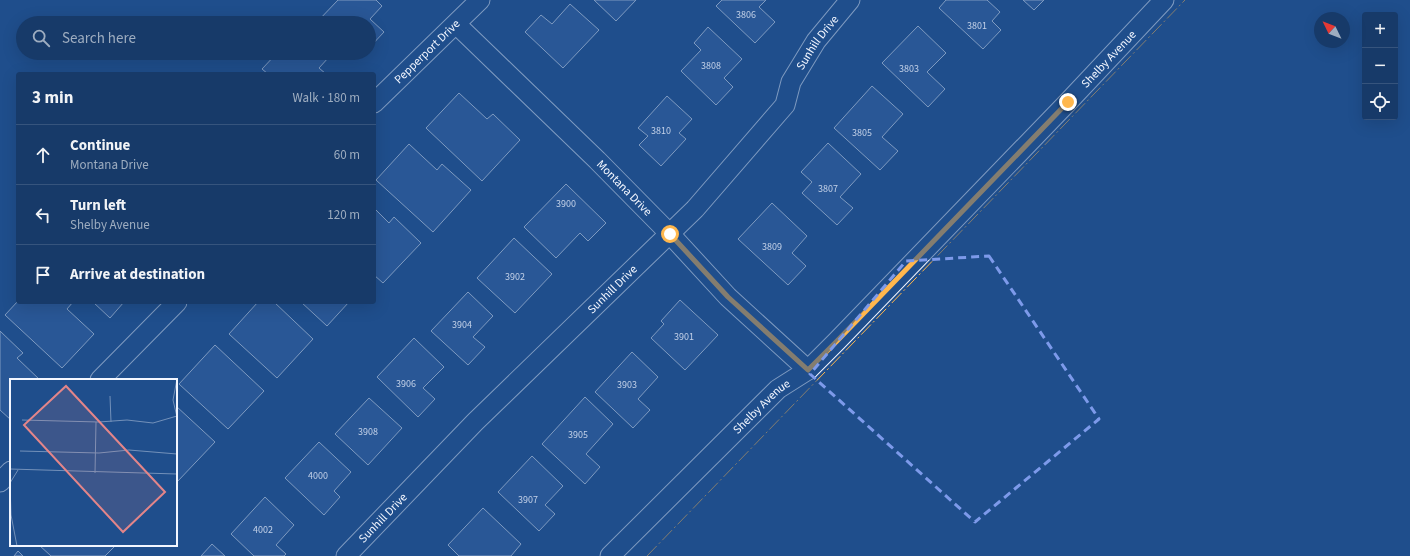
<!DOCTYPE html>
<meta charset="utf-8">
<style>
body{margin:0;font-family:"Source Sans 3",sans-serif;background:#20416f;color:#f1f3f6}
.controls{position:absolute;right:12px;top:12px;display:grid;overflow:hidden;border-radius:4px;box-shadow:0 4px 16px #0002}
.controls button{width:36px;height:36px;display:grid;place-items:center;padding:0;border:0;border-bottom:1px solid #36547d;background:#173a69;color:#f1f3f6;font:20px sans-serif}
.compass{position:absolute;left:1314px;top:12px;width:36px;height:36px;border-radius:50%;background:#173a69;box-shadow:0 4px 16px #0002;rotate:313deg}
.stop{position:absolute;width:12px;height:12px;margin:-9px;border:3px solid #ffb74d;border-radius:50%;background:#fff}
.stop.end{background:#ffb74d;border-color:#fff;box-shadow:0 1px 4px #0008}
.list{margin:0;padding:0;list-style:none}
h2{display:flex;justify-content:space-between;align-items:center;height:52px;margin:0;padding:0 16px;font-size:17px}
h2 small{font-size:13px;font-weight:400;color:#9eadc0}
.list li{display:grid;grid-template-columns:26px 1fr auto;gap:12px;align-items:center;box-sizing:border-box;height:60px;padding:0 16px;border-top:1px solid #36547d}
.list b{display:block;font-size:15px;white-space:nowrap}
.list p{margin:0;font-size:13px;white-space:nowrap;color:#9eadc0}
.list em{font-size:13px;font-style:normal;color:#9eadc0}
.icon{flex:none;width:22px;height:22px;fill:none;stroke:currentColor;stroke-width:2;stroke-linecap:round;stroke-linejoin:round}
.map{position:relative;flex:none;width:1410px;height:556px;overflow:hidden}
.search{position:absolute;background:#173a69;box-shadow:0 4px 16px #0002;left:16px;top:16px;width:360px;height:44px;display:flex;align-items:center;gap:10px;box-sizing:border-box;padding:0 14px;border-radius:22px;color:#9eadc0;font-size:15px}
.panel{position:absolute;background:#173a69;box-shadow:0 4px 16px #0002;left:16px;top:72px;width:360px;height:232px;border-radius:4px}
.map>svg:first-child{display:block}
.building{fill:#3563a3;stroke:#f2f6ff}
.lines{fill:none;stroke-linecap:round;stroke-linejoin:round}
.street-casing{stroke:#f2f6ff;stroke-width:21}
.street{stroke:#1f4e8c;stroke-width:19}
.power{stroke:#ffb74d;stroke-width:1;stroke-dasharray:14 3 2 3;stroke-linecap:butt}
.route{stroke:#ffb74d;stroke-width:5}
.marked{fill:none;stroke:#7d9aea;stroke-width:3;stroke-dasharray:8 5;stroke-linejoin:round}
.labels{text-anchor:middle;stroke-width:3;stroke-linejoin:round;paint-order:stroke}
.number-label{font-size:10px;fill:#c3d1e8}
.street-label{font-size:12px;fill:#f2f6ff;stroke:#1f4e8c}
.inset-road{fill:none;stroke:#7391ba;stroke-width:1}
.view{fill:#e38589;fill-opacity:0.15;stroke:#e38589;stroke-width:2}
.inset-edge{fill:none;stroke:#f2f6ff;stroke-width:2}
</style>
<div class="map">
<svg width="1410" height="556" viewBox="0 0 1410 556">
<rect width="100%" height="100%" fill="#1f4e8c"/>
<!-- building -->
<g class="building">
<path d="M338 0H376L382 6 370 19 384 32 369 48V23H316Z"/>
<path d="M594 0H636L616 21Z"/>
<path d="M722 0H766L759 7 775 22 755 43 716 6Z"/>
<path d="M946 0H987L1000 12 992 21 1001 30 983 49 939 8Z"/>
<path d="M1023 0H1044L1034 10Z"/>
<path d="M570 4 599 30 563 68 525 32 541 15 552 24Z"/>
<path d="M918 26 946 53 927 72 945 89 928 107 882 63Z"/>
<path d="M708 27 742 59 724 78 733 87 716 105 681 71 701 50 694 43Z"/>
<path d="M277 53H324L329 57 319 68 326 74H268L262 69Z"/>
<path d="M872 86 903 114 882 137 898 151 880 170 834 128Z"/>
<path d="M459 93 487 119 493 114 520 140 482 181 426 128Z"/>
<path d="M667 96 692 119 679 133 686 139 661 166 639 145 648 136 638 128Z"/>
<path d="M828 143 861 174 840 197 853 208 837 225 802 193 812 182 801 172Z"/>
<path d="M409 144 437 170 442 164 471 190 433 232 376 180Z"/>
<path d="M566 184 606 223 588 241 580 233 556 258 524 227Z"/>
<path d="M772 203 807 236 792 253 806 266 788 285 738 239Z"/>
<path d="M374 208 389 223 394 217 421 243 383 283 374 275Z"/>
<path d="M514 238 552 274 515 313 477 278Z"/>
<path d="M468 292 493 316 473 337 485 347 468 365 431 331Z"/>
<path d="M680 300 718 335 685 370 651 338 664 324 661 321Z"/>
<path d="M18 301 73 302 67 309 94 334 62 368 5 315Z"/>
<path d="M93 302H124L110 318Z"/>
<path d="M258 302H274L313 339 277 378 229 334Z"/>
<path d="M301 302H349L327 326Z"/>
<path d="M0 331 23 353 17 358 40 380H11V420L0 410Z"/>
<path d="M414 338 444 367 423 388 435 399 418 417 377 377Z"/>
<path d="M215 345 264 391 228 429 179 384Z"/>
<path d="M632 352 658 377 638 399 650 410 633 428 595 392Z"/>
<path d="M585 397 613 424 586 454 600 467 585 484 542 444Z"/>
<path d="M369 398 402 428 368 465 335 434Z"/>
<path d="M176 406 215 442 177 482 176 481Z"/>
<path d="M319 442 351 472 334 491 340 497 324 515 285 478Z"/>
<path d="M532 456 563 486 545 505 555 514 539 531 498 492Z"/>
<path d="M265 497 294 525 276 545 286 554 284 556H254L231 534Z"/>
<path d="M483 508 521 544 511 556H459L448 545Z"/>
<path d="M212 544 225 556H201Z"/>
<path d="M39 545H116L105 556H51Z"/>
<path d="M18 551 23 556H14Z"/>
</g>
<g class="lines">
<!-- street casing -->
<g class="street-casing">
<g id="street">
<path id="s1" d="M456 24 597 160 670 234 728 297 808 370"/>
<path id="s2" d="M374 103 480 0"/>
<path d="M100 380 177 302"/>
<path d="M0 482 11 471"/>
<path id="s3" d="M346 556 475 422 695 209 785 105 791 82 816 41 850 0"/>
<path id="s4" d="M610 556 778 389 808 370 837 341 1068 102 1164 0"/>
</g>
</g>
<!-- street -->
<use href="#street" class="street"/>
<!-- power -->
<path class="power" d="M647 556 1185 0"/>
</g>
<g class="lines">
<!-- route -->
<path class="route" d="M670 234 728 297 808 370 837 341 1068 102"/>
</g>
<!-- marked area -->
<path d="M0 0H1410V556H0ZM989 256 1099 419 975 522 810 374 906 261Z" fill="#1f4e8c" fill-opacity=".55" fill-rule="evenodd"/>
<path class="marked" d="M989 256 1099 419 975 522 810 374 906 261Z"/>
<g class="labels">
<!-- number labels -->
<g class="number-label">
<text x="746" y="18">3806</text>
<text x="977" y="29">3801</text>
<text x="711" y="69">3808</text>
<text x="909" y="72">3803</text>
<text x="661" y="134">3810</text>
<text x="862" y="136">3805</text>
<text x="828" y="192">3807</text>
<text x="566" y="207">3900</text>
<text x="772" y="250">3809</text>
<text x="515" y="280">3902</text>
<text x="462" y="328">3904</text>
<text x="684" y="340">3901</text>
<text x="406" y="387">3906</text>
<text x="627" y="388">3903</text>
<text x="368" y="435">3908</text>
<text x="578" y="438">3905</text>
<text x="318" y="479">4000</text>
<text x="528" y="503">3907</text>
<text x="263" y="533">4002</text>
</g>
<!-- street labels -->
<g class="street-label">
<text dy="4" stroke="none"><textPath href="#s3" startOffset="701">Sunhill Drive</textPath></text>
<text dy="4" stroke="none"><textPath href="#s2" startOffset="74">Pepperport Drive</textPath></text>
<text dy="4" stroke="none"><textPath href="#s4" startOffset="705">Shelby Avenue</textPath></text>
<text dy="4" stroke="none"><textPath href="#s1" startOffset="235">Montana Drive</textPath></text>
<text dy="4" stroke="none"><textPath href="#s3" startOffset="377">Sunhill Drive</textPath></text>
<text dy="4" stroke="none"><textPath href="#s4" startOffset="213">Shelby Avenue</textPath></text>
<text dy="4" stroke="none"><textPath href="#s3" startOffset="53">Sunhill Drive</textPath></text>
</g>
</g>
<!-- overview -->
<g transform="translate(10 379)">
<rect width="167" height="167" fill="#1f4e8c"/>
<path class="inset-road" d="M167 0 163 21 167 38M100 17 101 43M12 41 89 43 117 41 143 44 167 37M10 72 89 74 119 71 167 75M0 90 167 95M85 94 86 43M7 167 1 136 0 104 8 91"/>
<path class="view" d="M56 7 155 113 113 153 14 46Z"/>
<rect width="167" height="167" class="inset-edge"/>
</g>
</svg>
<div class="controls">
<button>+</button>
<button>−</button>
<button><svg class="icon" aria-label="locate" viewBox="0 0 24 24"><circle cx="12" cy="12" r="6"/><path d="M12 2v4M12 18v4M2 12h4M18 12h4"/></svg></button>
</div>
<svg class="compass" viewBox="-18 -18 36 36"><path d="M0-13l5 13h-10z" fill="#e53935"/><path d="M0 13l5-13h-10z" fill="#9eadc0"/></svg>
<div class="stop" style="left:670px;top:234px"></div>
<div class="stop end" style="left:1068px;top:102px"></div>
<div class="search"><svg class="icon" aria-label="search" viewBox="0 0 24 24"><circle cx="10" cy="10" r="6"/><path d="M15 15l6 6"/></svg>Search here</div>
<section class="panel">
<h2>3 min<small>Walk · 180 m</small></h2>
<ul class="list">
<li><svg class="icon" aria-label="ahead" viewBox="0 0 24 24"><path d="M12 20V5M6 11l6-6 6 6"/></svg><div><b>Continue</b><p>Montana Drive</p></div><em>60 m</em></li>
<li><svg class="icon" aria-label="left" viewBox="0 0 24 24"><path d="M17 20v-9H6M10 6l-5 5 5 5"/></svg><div><b>Turn left</b><p>Shelby Avenue</p></div><em>120 m</em></li>
<li><svg class="icon" aria-label="arrive" viewBox="0 0 24 24"><path d="M6 21V4h12l-3 4 3 4H6"/></svg><div><b>Arrive at destination</b></div></li>
</ul>
</section>
</div>
